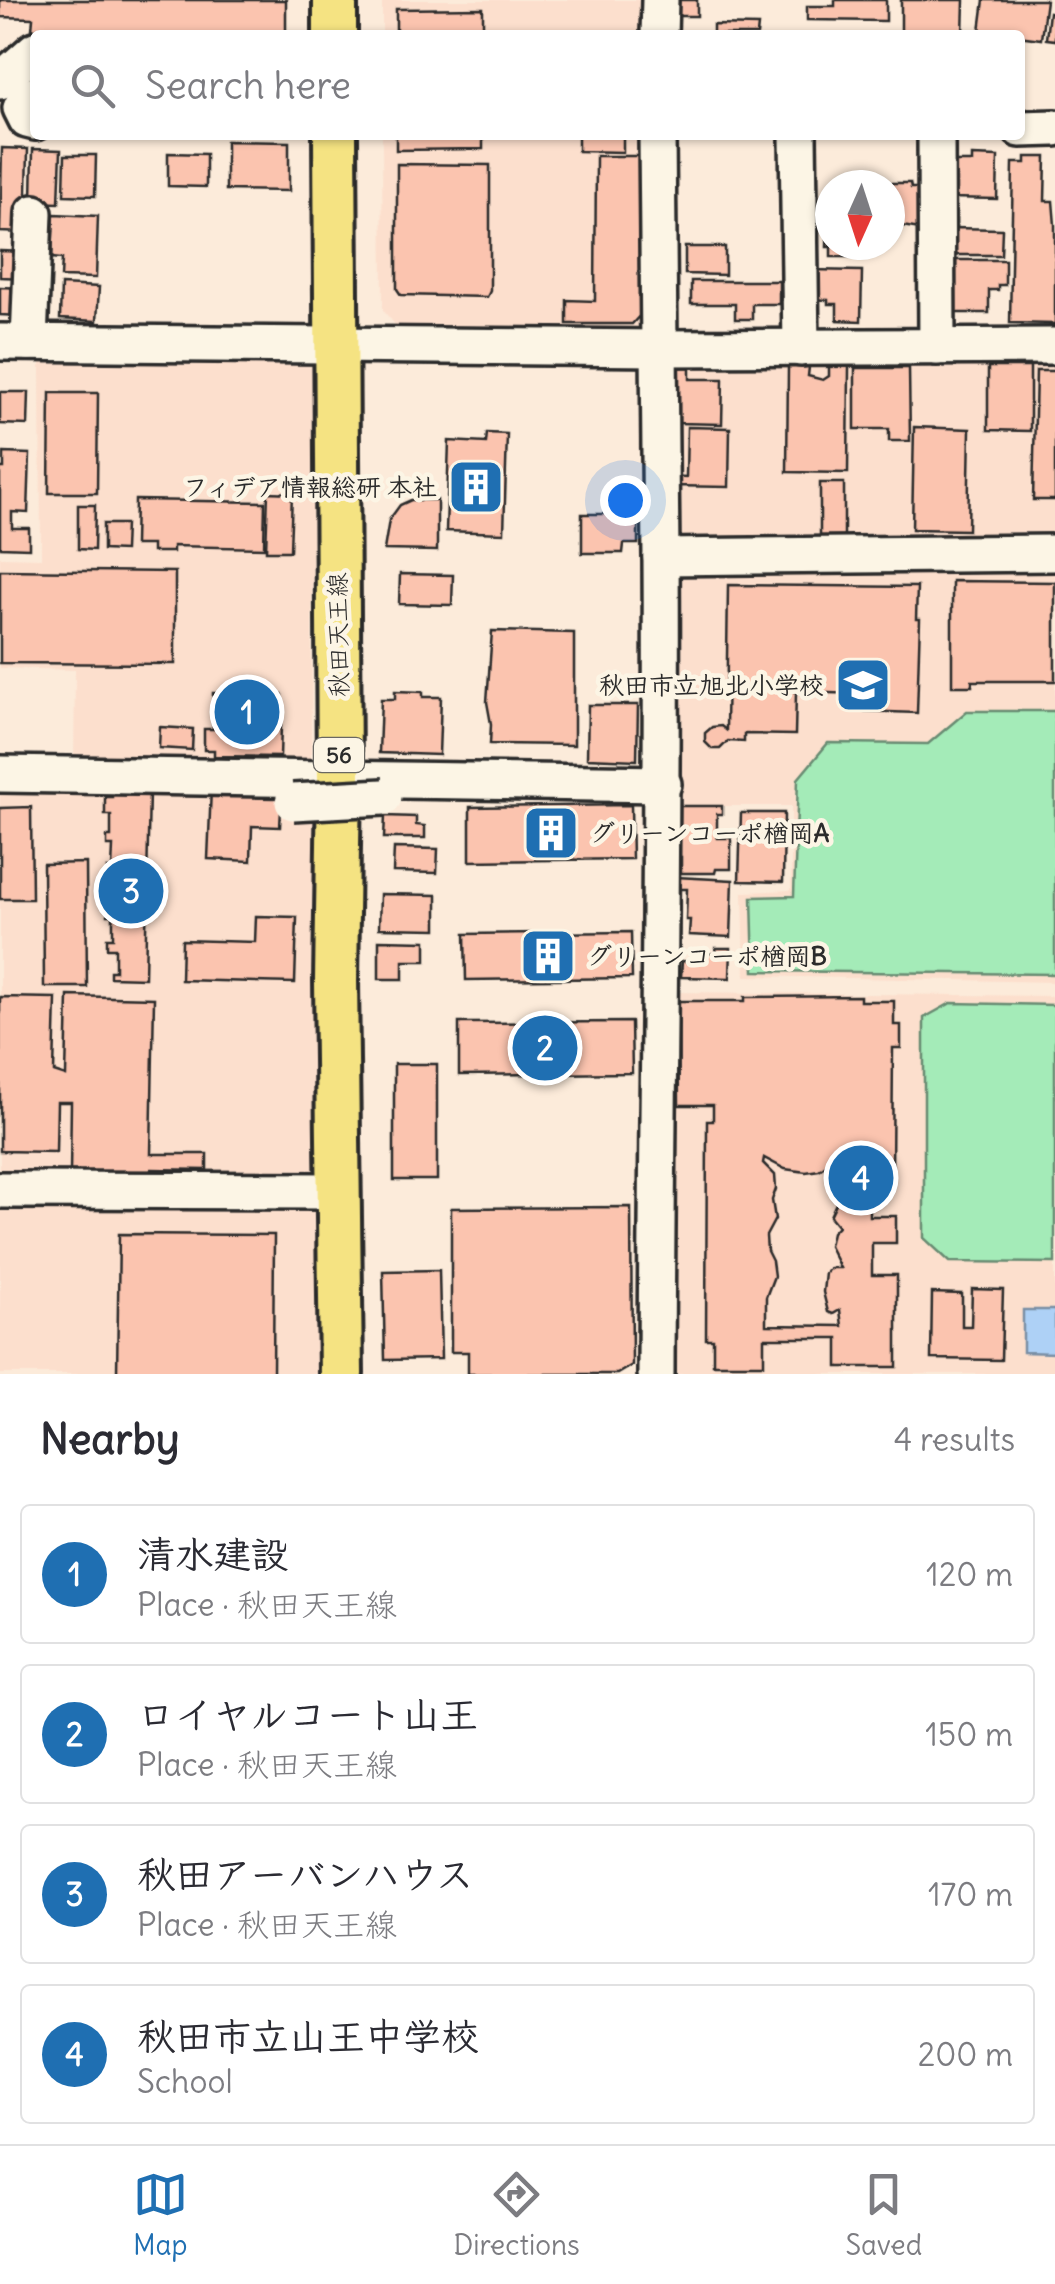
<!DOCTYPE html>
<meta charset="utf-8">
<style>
body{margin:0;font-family:Delius,"Klee One",sans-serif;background:#f7f7f7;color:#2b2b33}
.compass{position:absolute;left:815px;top:170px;width:90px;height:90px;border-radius:50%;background:#fff;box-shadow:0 2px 8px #0004;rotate:183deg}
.you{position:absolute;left:625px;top:500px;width:35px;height:35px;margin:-25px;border:8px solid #fff;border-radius:50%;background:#1a73e8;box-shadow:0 0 0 15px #1a73e833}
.badge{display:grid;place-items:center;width:65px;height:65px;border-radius:50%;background:#1f6fb2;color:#fff;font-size:32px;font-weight:700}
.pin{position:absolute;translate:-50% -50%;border:5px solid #fff;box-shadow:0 2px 10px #0006}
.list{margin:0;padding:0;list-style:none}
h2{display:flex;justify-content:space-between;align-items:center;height:130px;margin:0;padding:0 40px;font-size:42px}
h2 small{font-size:32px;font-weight:400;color:#7c7c81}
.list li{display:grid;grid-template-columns:65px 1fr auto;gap:30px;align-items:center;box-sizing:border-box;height:140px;margin:0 20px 20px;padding:0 20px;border:2px solid #e1e1e2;border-radius:10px}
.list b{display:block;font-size:38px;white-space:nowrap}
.list p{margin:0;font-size:32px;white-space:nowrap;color:#7c7c81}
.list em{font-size:32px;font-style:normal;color:#7c7c81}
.icon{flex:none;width:55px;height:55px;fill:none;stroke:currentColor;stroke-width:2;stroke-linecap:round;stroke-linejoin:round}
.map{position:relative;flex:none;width:1055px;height:1374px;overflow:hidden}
.search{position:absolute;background:#fff;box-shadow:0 2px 8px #0004;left:30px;right:30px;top:30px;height:110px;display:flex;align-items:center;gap:25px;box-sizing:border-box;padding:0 35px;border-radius:10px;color:#7c7c81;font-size:38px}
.sheet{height:770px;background:#fff}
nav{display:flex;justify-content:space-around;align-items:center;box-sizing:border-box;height:140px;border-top:2px solid #e1e1e2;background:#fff;font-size:28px;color:#7c7c81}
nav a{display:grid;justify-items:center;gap:5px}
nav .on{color:#1f6fb2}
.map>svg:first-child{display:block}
.built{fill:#fcdfcd}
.green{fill:#a4ebb8;stroke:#688b72;stroke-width:2.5}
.water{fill:#aed1f6;stroke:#7a8fa5;stroke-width:2.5}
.building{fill:#fbc4af;stroke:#2b2b2b;stroke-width:2.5;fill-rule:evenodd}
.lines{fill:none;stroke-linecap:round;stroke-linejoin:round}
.minor-casing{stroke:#2b2b2b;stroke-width:42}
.major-casing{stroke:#2b2b2b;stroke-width:50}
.minor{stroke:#fcf5e5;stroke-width:35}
.major{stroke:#f5e382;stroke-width:42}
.minor-bridge-casing{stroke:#2b2b2b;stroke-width:42;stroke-linecap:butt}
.minor-bridge{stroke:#fcf5e5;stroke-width:35}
.labels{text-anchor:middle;stroke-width:9;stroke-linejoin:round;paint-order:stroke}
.shield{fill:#fcf5e5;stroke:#6a6863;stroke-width:2.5}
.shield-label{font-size:22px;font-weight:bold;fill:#2b2b2b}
.poi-label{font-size:25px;font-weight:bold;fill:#2b2b2b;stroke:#fcf5e5;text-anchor:end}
.street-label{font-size:25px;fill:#2b2b2b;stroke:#fcf5e5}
</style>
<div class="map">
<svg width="1055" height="1374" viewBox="0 0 1055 1374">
<rect width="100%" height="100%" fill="#fcebda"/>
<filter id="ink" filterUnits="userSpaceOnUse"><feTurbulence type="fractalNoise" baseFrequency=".01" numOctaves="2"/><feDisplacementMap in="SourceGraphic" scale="20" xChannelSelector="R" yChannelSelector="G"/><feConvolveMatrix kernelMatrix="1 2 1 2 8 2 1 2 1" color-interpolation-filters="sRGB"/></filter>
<g filter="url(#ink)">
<!-- built -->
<g class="built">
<rect x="382" y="0" width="266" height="35"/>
<path d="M382 135H647L645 322 631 333 396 326 383 310Z"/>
<path d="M40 357 314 361 311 766 74 765 75 670 0 668V557L41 558Z"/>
<path d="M678 364 1055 365V545L684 543 668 533V373Z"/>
<path d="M1055 559V982L745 976 743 892 791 890V806H673L670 565Z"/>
<path d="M0 781 318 784V1183L0 1185Z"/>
<path d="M668 992 1055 996V1374H678L665 1360Z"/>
<path d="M0 1198 317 1199 316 1374H0Z"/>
</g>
<!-- green -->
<g class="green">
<path d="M967 711H1055V974L754 971 752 897 794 896 798 779 828 743 928 744Z"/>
<path d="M951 1003 1055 1005V1263L950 1262 924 1238V1018Z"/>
</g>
<!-- water -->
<path class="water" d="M1023 1310H1055V1353L1023 1352Z"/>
<!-- building -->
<g class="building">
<path d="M0 0H286V35H50V29H32L33 18 0 17Z"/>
<path d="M675 0H697V16H674Z"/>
<path d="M835 0H886V21L807 20V6H835Z"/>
<path d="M901 0H964L963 35H901Z"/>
<path d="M984 0H1046L1041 39 980 31Z"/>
<path d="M483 8V35H396V9Z"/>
<path d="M1049 12 1055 13V40L1046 39Z"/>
<path d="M713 25 758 26 757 35H707L713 34Z"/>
<path d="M396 135H483V149L396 150Z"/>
<path d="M578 135H623V152L578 151Z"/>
<path d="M226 141 289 142V191L226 190Z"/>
<path d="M2 148 28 149 26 233 0 232Z"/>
<path d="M33 149 61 150 59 203 32 202Z"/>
<path d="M168 153 206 154V187L168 186Z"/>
<path d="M65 155H96L95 196 64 195Z"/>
<path d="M596 156H642L641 314 632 324H567V300L595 301Z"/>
<path d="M972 156 998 157 997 199 949 198 953 162H972Z"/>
<path d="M1026 157H1046L1045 201H1053L1055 225V324L1010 323 1013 163H1026Z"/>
<path d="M397 164 490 165V291L487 297 401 295 397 289Z"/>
<path d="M878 183H910L911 188H921L920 229 890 224V185Z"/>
<path d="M828 212 830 245H862V257H831V247H827Z"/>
<path d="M54 214 98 216 96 278 61 277 62 259 52 258Z"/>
<path d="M951 228 1002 229 1001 255H951Z"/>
<path d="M685 247H725V275L685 274Z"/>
<path d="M0 251 27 252 26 278 0 277Z"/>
<path d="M950 260H1005V285H998V290H989V313H950Z"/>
<path d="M810 270 862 271 861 321 837 320V304H828V300L809 299Z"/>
<path d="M691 281H779V304H752V319H735V304H691Z"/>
<path d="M61 285 99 287 97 321 60 319Z"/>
<path d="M0 287 22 288 20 316 0 315Z"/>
<path d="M829 366H849L848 473 787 472 788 367H809L808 376 823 380 829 376Z"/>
<path d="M678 367H690V379H723L722 424 678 423V379H671Z"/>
<path d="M988 367H1030V431L988 430Z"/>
<path d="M855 368H909L910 441H889V429H855Z"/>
<path d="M1036 371H1055V500H1033Z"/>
<path d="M0 392H29L28 425 0 424Z"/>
<path d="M50 393H98L97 493H49Z"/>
<path d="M687 427 730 428 729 487 670 486V476L686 477Z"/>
<path d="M914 427 970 429 968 530 912 529Z"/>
<path d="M487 433 507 434 504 533 446 531 449 441 486 443Z"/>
<path d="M4 453 30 454 28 513 12 512V528H29V548L0 547V468H4Z"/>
<rect x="820" y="483" width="24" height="55"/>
<path d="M268 492 292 493 290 551H266Z"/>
<path d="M135 500 265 502 264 548 173 546V552H152V545H134Z"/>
<path d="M411 500H437V551L384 550 389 520 400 505Z"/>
<path d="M78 505H95L94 550 78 549Z"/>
<path d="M582 514H638V544H624L623 553H582Z"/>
<path d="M103 524H125L124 551 103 550Z"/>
<path d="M0 570 175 572V664L0 663Z"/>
<path d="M400 574 453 575 452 605 399 604Z"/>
<path d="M952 581 1055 582V681H972V686H952Z"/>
<path d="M728 585 917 587 916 619H920L917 713 860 711V694L796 692 795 735 744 734V742L728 741 720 749H712L705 742V733L712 727 721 726 726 730Z"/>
<path d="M492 631 574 633V745L490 744 491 724 487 702Z"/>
<path d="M395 691 423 692V697H441L439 755 379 753 381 699H395Z"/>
<path d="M213 693 282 694 280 757 214 756V750H204V729H213Z"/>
<path d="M588 705H638L637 760 587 758Z"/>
<path d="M160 727 193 729 192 750 159 748Z"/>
<path d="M211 788 282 790 280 827 252 826 251 861 208 859Z"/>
<path d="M112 790 149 791 145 978 110 977V971H115V948H107V938H113V915H108V900H114L115 882H106L107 869H112L113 846H107V837H111V815H105V797H112Z"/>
<path d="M631 805 632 859 470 861V807Z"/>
<path d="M673 806H722V814H717V838H731V869H716L715 873H681V857H673Z"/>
<path d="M31 807 32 899H0V808Z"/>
<path d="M741 813H784L783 882 739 881Z"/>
<path d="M385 816 416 817V825L425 826V838H384Z"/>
<path d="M394 848 438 849 437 873 393 872Z"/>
<path d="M86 863 87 987H44L43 864Z"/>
<path d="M676 877 733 880 731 937 689 935 690 920H686L687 889H676Z"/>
<path d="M380 894 437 895V929L379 928Z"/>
<path d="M256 916 297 917 295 983 181 980 182 940 255 942Z"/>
<path d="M631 932 632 978 466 980 465 934Z"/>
<path d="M379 940 426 941V961H403V979H379Z"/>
<path d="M716 948H731L730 978 681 977 682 961 701 962V953L716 954Z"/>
<path d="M68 996 154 998 151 1154H207V1170L152 1169V1176L70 1175 71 1102H57L56 1152 0 1151V997L56 998 54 1072 66 1076Z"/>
<path d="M860 996V1001H894V1025H901V1048H893L892 1177 869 1178V1216H896V1243H872V1275H897V1367H838V1338H764V1364H713V1339H706L707 1121H713V1105H679L678 1001H745V997ZM840 1155V1165L830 1185 838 1199 830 1216 838 1226 832 1232 829 1246 840 1268H830L825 1273 823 1292 828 1312 833 1314 840 1310 842 1326 766 1325V1297L774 1276 772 1261 767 1251 766 1236 775 1219 772 1200 776 1189 775 1175 763 1163 764 1158 785 1169 806 1172 819 1170Z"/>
<path d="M631 1022 632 1073 459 1075V1023Z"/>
<rect x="394" y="1064" width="43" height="116"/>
<path d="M631 1207 632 1365 617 1374H468V1352H451V1208Z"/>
<path d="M119 1234 274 1235 273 1374H117Z"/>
<path d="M439 1270 441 1359 385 1360 383 1271Z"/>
<path d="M972 1289 1003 1290 1001 1360 931 1359 932 1293 962 1294V1326H971Z"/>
</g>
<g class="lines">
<!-- minor casing -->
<g class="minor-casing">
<g id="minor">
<path d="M659 35 660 0"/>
<path d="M0 81 35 50"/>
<path d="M35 95 25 100 21 108 27 120 35 122"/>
<path d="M1020 129 1055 128"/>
<path d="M657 135 661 557 1055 553"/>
<path d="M798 135 801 348"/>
<path d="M936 135 937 347"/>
<path d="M0 342 658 348 1055 346"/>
<path d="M29 342 34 213"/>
<path d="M0 774 663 784"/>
<path d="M0 1190 339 1191"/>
<path d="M656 1374C657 1101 663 829 661 557"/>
</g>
</g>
<!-- major casing -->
<g class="major-casing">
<g id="major">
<path d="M335 0V35"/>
<path d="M335 135 339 778 336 981 341 1374"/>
</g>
</g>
<!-- minor -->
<use href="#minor" class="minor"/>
<!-- major -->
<use href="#major" class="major"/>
<!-- minor-bridge casing -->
<g class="minor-bridge-casing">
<path id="minor-bridge" d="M293 802 384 797"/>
</g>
<!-- minor-bridge -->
<use href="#minor-bridge" class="minor-bridge"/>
</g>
</g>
<!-- icons -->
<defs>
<g id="building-square" transform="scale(2.875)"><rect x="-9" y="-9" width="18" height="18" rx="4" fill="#1f6fb2" stroke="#fcf5e5"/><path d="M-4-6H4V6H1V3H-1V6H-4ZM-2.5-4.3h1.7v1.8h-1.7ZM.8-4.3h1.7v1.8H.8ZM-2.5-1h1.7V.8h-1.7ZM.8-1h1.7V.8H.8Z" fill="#fff"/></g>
<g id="school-square" transform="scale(2.875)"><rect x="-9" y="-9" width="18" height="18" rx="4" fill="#1f6fb2" stroke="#fcf5e5"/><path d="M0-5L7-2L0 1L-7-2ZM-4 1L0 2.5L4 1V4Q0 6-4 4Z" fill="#fff"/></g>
</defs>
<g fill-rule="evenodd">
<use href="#building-square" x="476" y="487"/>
<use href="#school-square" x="863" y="685"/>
<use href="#building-square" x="551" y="833"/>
<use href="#building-square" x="548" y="956"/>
</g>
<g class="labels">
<!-- shield labels -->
<rect class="shield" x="314" y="738" width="50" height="34" rx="8"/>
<g class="shield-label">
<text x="339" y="763">56</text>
</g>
<!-- poi labels -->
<g class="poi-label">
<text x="437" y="496">フィデア情報総研 本社</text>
<text x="824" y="694">秋田市立旭北小学校</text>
<text x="590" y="842" text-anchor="start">グリーンコーポ楢岡A</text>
<text x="587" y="965" text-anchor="start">グリーンコーポ楢岡B</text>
</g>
<!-- street labels -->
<g class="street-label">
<text transform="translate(338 635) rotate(-91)" y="9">秋田天王線</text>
</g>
</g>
</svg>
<svg class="compass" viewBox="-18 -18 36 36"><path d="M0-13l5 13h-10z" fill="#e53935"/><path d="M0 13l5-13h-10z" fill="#7c7c81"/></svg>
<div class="you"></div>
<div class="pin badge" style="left:247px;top:712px">1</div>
<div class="pin badge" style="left:545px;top:1048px">2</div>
<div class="pin badge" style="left:131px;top:891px">3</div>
<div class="pin badge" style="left:861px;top:1178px">4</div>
<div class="search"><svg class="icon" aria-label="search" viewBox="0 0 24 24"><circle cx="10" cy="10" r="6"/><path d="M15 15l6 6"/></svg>Search here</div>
</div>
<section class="sheet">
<h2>Nearby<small>4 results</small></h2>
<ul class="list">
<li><span class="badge">1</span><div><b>清水建設</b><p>Place · 秋田天王線</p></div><em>120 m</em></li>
<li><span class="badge">2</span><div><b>ロイヤルコート山王</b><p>Place · 秋田天王線</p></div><em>150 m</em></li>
<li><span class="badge">3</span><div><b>秋田アーバンハウス</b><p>Place · 秋田天王線</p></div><em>170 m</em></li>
<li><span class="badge">4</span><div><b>秋田市立山王中学校</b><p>School</p></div><em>200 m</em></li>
</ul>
</section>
<nav>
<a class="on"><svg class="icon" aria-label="map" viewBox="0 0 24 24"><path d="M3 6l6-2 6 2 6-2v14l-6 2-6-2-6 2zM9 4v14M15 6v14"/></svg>Map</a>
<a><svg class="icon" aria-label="directions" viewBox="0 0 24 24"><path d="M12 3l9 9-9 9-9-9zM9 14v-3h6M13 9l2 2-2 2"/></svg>Directions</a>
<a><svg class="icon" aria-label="saved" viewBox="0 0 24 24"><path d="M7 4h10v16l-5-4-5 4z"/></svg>Saved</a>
</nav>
